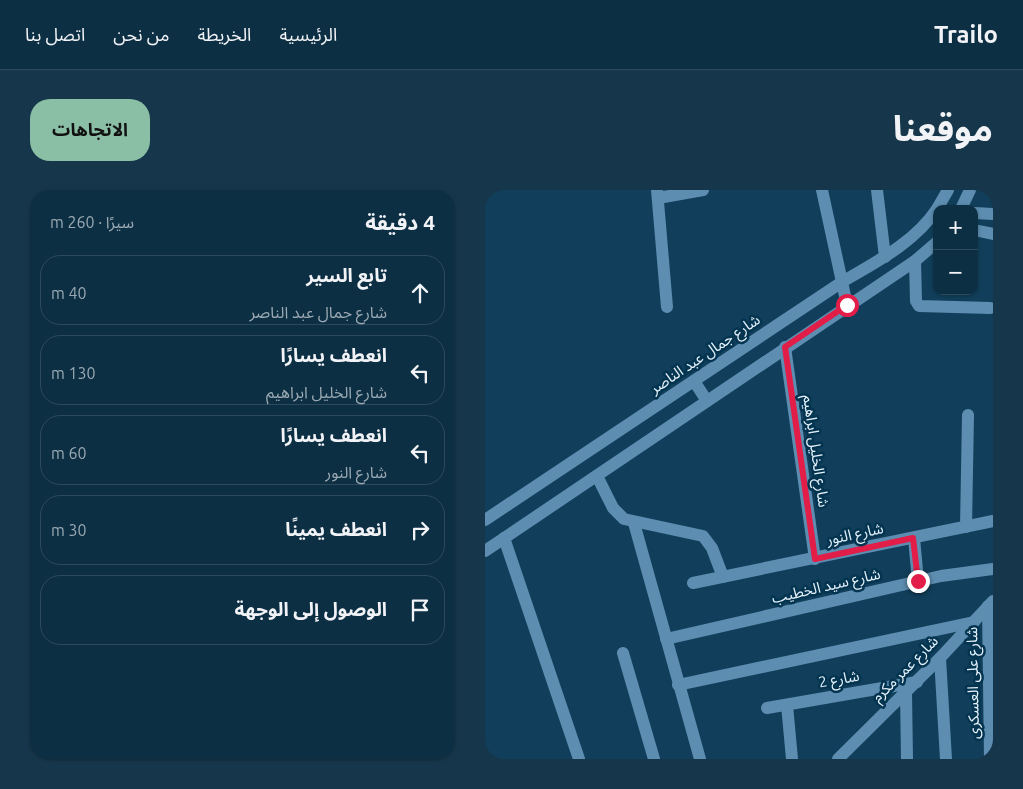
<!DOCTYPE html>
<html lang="ar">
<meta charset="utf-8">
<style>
body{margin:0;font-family:Ubuntu,"Noto Sans Arabic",sans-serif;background:#16374b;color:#f1f3f6;direction:rtl}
.controls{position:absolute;right:15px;top:15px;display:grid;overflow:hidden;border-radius:10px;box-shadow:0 1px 4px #0004}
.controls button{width:45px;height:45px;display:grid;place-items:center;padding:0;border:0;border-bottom:1px solid #2d4a5d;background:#0d2f44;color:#f1f3f6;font:25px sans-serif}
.stop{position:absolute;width:15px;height:15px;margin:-11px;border:4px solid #e11d48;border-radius:50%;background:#fff}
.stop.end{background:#e11d48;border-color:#fff;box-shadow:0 1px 5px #0008}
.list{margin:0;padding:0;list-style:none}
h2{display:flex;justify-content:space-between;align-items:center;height:65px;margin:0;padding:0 20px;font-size:21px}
h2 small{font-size:16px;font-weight:400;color:#9aa9b2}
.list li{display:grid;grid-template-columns:32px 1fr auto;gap:15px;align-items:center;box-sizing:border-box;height:70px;margin:0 10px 10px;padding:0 10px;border:1px solid #2d4a5d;border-radius:20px}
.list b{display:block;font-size:19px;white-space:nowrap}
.list p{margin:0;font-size:16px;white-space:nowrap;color:#9aa9b2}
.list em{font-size:16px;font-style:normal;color:#9aa9b2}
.icon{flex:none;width:28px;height:28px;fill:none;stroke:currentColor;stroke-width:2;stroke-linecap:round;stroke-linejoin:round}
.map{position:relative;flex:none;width:508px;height:569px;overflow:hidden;direction:ltr;border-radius:20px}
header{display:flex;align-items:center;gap:30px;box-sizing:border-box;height:70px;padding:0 25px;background:#0d2f44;border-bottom:1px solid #2d4a5d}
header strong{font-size:24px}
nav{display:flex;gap:28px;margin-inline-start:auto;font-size:18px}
.intro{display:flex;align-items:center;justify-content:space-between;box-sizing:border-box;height:120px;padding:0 30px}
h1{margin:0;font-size:35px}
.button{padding:12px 22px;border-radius:20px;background:#8abfa5;color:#111;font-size:18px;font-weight:700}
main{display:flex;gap:30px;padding:0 30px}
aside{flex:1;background:#0d2f44;border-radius:20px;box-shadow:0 1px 4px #0004}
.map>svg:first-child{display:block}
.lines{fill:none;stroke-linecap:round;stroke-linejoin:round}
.minor{stroke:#5d8db0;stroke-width:12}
.route{stroke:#e11d48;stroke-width:6}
.labels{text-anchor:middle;stroke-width:5;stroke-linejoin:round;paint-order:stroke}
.street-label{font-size:15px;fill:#e6f2fb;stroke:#033450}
</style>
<header>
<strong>Trailo</strong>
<nav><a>الرئيسية</a><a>الخريطة</a><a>من نحن</a><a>اتصل بنا</a></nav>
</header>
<div class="intro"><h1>موقعنا</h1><a class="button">الاتجاهات</a></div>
<main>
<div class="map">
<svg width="508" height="569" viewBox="0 0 508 569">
<rect width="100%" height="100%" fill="#113f5b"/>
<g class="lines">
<!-- minor -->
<g class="minor">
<path d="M172 0 182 117"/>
<path d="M337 0 362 115"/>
<path d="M392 0 400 67"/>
<path d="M173 8 218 0"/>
<path d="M452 19 463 0"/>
<path d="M476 19 485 0"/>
<path d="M489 23 508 24"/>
<path d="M489 40 508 44"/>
<path d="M430 71 431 111 434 116 505 118"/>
<path d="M300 157 330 369"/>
<path d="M209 191 222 211"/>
<path d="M112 286 128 318 139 329 218 346 227 358 238 387"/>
<path d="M0 330 357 92C391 72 429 53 452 19"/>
<path d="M149 333 215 569"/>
<path d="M481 337 483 225"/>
<path d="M19 348 94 569"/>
<path d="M429 348 433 391"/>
<path d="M0 361 430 71 452 52"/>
<path d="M208 393 508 331"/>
<path d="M503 416 505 569"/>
<path d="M181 449 456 386 508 379"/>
<path d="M138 463 169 569"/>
<path d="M455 468 461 569"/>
<path d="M193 495 489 432"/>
<path d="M421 502 422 569"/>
<path d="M302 515 307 569"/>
<path d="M282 518 432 492"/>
<path d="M0 567 3 569"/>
<path d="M353 569 455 468 508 411"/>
</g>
</g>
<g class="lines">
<!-- route -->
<path class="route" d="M362 115 300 157 330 369 428 348 433 391"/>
</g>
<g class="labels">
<!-- street labels -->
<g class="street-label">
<text transform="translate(220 164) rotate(-34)" y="5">شارع جمال عبد الناصر</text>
<text transform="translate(331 261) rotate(82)" y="5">شارع الخليل ابراهيم</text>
<text transform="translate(370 344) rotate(-12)" y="5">شارع النور</text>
<text transform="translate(341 396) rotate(-13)" y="5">شارع سيد الخطيب</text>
<text transform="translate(420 479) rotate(-45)" y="5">شارع عمر مكرم</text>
<text transform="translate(354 489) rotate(-10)" y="5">شارع 2</text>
<text transform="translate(488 493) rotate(-91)" y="5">شارع على العسكرى</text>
</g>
</g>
</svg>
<div class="controls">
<button>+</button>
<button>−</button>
</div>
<div class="stop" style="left:362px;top:115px"></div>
<div class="stop end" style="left:433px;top:391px"></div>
</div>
<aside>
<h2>4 دقيقة<small>سيرًا · 260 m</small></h2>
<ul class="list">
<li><svg class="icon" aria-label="ahead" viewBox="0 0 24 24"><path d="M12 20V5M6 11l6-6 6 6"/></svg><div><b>تابع السير</b><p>شارع جمال عبد الناصر</p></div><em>40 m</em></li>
<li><svg class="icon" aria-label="left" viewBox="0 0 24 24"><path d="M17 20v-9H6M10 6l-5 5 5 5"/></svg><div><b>انعطف يسارًا</b><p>شارع الخليل ابراهيم</p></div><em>130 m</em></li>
<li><svg class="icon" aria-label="left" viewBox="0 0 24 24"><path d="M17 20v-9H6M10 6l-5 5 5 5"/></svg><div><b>انعطف يسارًا</b><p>شارع النور</p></div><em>60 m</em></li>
<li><svg class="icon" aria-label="right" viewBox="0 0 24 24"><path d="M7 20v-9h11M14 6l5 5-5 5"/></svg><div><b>انعطف يمينًا</b></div><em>30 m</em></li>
<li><svg class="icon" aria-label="arrive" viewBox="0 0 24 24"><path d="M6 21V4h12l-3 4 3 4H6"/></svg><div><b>الوصول إلى الوجهة</b></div></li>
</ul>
</aside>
</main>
